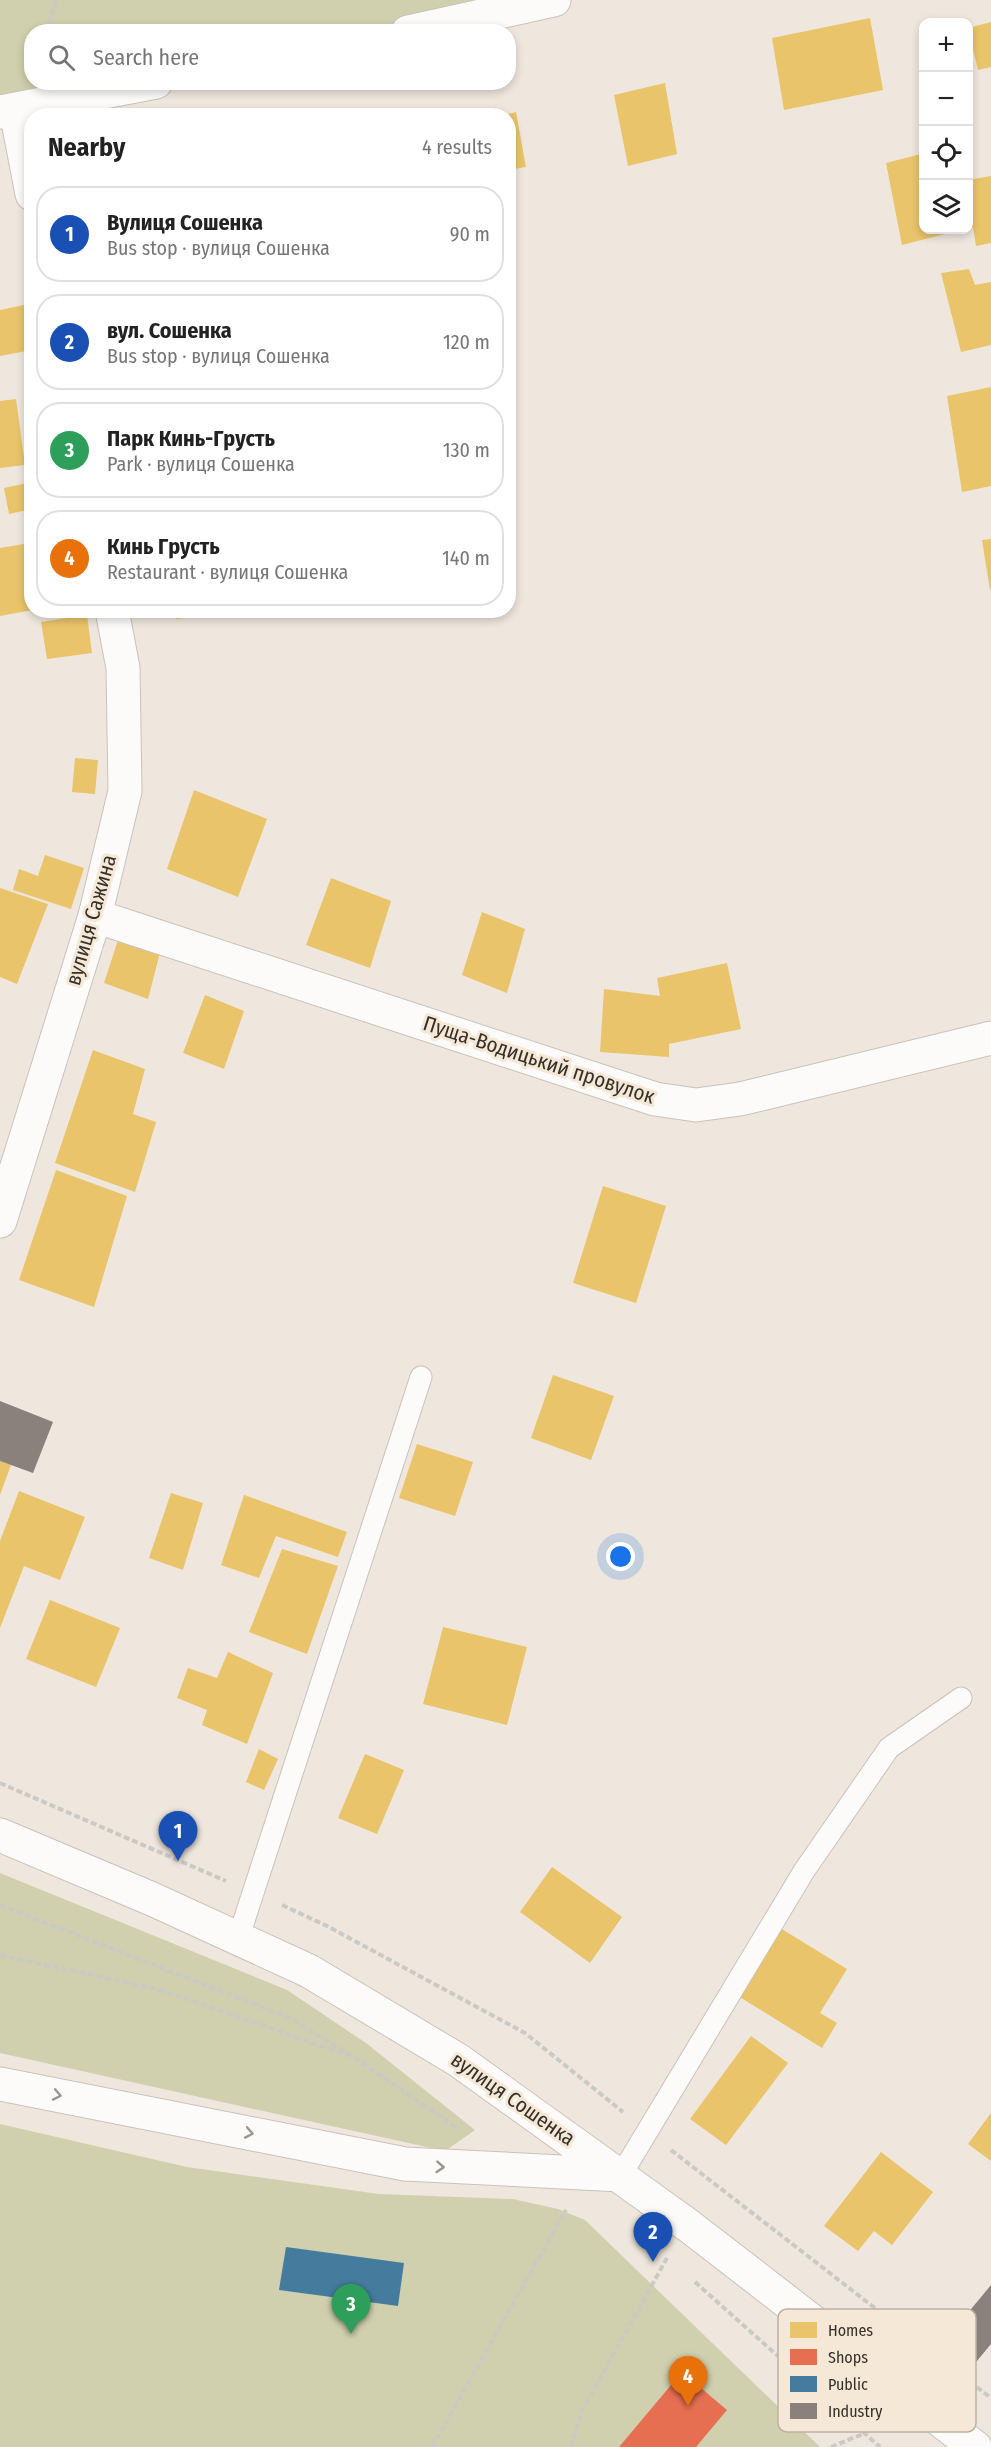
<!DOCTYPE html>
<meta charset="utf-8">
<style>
body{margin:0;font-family:"Fira Sans Condensed",sans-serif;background:#f2f2f2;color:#222}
.controls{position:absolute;right:18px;top:18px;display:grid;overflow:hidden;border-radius:12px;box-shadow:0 3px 9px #0003}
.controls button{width:54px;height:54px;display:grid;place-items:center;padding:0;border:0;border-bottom:2px solid #e0e0e0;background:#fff;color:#222;font:30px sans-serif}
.you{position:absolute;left:621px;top:1557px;width:21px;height:21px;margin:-15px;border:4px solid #fff;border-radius:50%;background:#1a73e8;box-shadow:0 0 0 9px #1a73e833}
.badge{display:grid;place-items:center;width:39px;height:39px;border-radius:50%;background:#767068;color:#fff;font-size:20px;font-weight:700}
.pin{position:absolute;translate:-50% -50px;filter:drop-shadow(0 2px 3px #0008)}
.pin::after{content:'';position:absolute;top:32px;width:21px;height:18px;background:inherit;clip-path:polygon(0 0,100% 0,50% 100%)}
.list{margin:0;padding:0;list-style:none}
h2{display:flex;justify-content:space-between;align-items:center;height:78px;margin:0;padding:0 24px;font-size:26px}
h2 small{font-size:20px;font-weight:400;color:#767676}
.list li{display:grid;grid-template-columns:39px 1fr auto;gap:18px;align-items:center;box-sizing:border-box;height:96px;margin:0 12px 12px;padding:0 12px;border:2px solid #e0e0e0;border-radius:24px}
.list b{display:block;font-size:22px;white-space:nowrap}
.list p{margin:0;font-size:20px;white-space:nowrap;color:#767676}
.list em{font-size:20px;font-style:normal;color:#767676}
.icon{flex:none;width:33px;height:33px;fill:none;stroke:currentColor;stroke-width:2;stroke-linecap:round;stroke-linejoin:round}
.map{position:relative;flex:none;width:991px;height:2447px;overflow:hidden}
.search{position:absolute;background:#fff;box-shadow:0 3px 9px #0003;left:24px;top:24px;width:492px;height:66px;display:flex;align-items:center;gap:15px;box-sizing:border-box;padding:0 21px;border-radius:24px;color:#767676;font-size:22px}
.panel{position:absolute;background:#fff;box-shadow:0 3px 9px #0003;left:24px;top:108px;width:492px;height:510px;border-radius:24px}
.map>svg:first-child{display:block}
.green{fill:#d0d0ae}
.homes{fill:#e9c46a}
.shops{fill:#e76f51}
.public{fill:#457b9d}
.industry{fill:#8a817c}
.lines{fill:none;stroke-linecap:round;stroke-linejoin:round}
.service-casing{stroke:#c8c2bb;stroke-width:23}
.minor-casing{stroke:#c8c2bb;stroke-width:35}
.path{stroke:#cbc9c4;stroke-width:4;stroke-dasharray:6 3;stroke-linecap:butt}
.service{stroke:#fdfbfa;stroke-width:21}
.minor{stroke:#fdfbfa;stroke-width:33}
.oneway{stroke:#999692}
.labels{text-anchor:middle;stroke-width:6;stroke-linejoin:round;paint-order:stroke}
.street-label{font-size:21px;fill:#353029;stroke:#f6e8d6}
.key{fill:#f6e8d6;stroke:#bcb1a2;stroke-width:1.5}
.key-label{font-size:16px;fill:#353029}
</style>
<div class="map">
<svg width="991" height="2447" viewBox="0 0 991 2447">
<rect width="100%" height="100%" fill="#efe7dd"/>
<!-- green -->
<g class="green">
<path d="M0 0H554L408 31 32 32V82L156 83 0 112Z"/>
<path d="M0 1873 287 1990 366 2043 475 2130 445 2151 0 2053Z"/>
<path d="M0 2124 187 2167 379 2194 513 2199 558 2209 585 2220 820 2447H0Z"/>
</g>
<!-- homes -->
<g class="homes">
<path d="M870 18 883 90 784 110 772 38Z"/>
<path d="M991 22V67L978 70 968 28Z"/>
<path d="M665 83 677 154 628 166 614 95Z"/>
<path d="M516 112 526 167 508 170V114Z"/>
<path d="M921 154 924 230H961L902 245 886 163Z"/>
<path d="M991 176V243L976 246 973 227 968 228V180Z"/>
<path d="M969 269 975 285 991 282V345L961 352 941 273Z"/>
<path d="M24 305 32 350 0 356V310Z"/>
<path d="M991 387V486L962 492 947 396Z"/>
<path d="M16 399 25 465 0 468V401Z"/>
<path d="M32 482V509L9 514 4 488Z"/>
<path d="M991 539V590H990L982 540Z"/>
<path d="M30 543 32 610 0 616V548Z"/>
<path d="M175 610H228V612L176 619Z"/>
<path d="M87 615 92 653 47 659 41 622Z"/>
<path d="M75 758 98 760 95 794 72 792Z"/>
<path d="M194 790 267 819 238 897 167 869Z"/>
<path d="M45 855 84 868 71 909 13 890 19 869 38 876Z"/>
<path d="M331 878 391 901 370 968 306 945Z"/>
<path d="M0 888 48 904 17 984 0 977Z"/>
<path d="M482 912 525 929 507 993 462 975Z"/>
<path d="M121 931 162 945 148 999 104 983Z"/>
<path d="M727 963 741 1029 669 1044V1057L600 1052 604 989 660 996 657 978Z"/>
<path d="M205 995 244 1011 224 1069 183 1053Z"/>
<path d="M93 1050 145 1069 133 1114 156 1122 135 1192 55 1163Z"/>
<path d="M56 1170 127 1196 94 1307 19 1280Z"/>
<path d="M603 1186 666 1206 636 1303 573 1283Z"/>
<path d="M553 1375 614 1396 591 1460 531 1438Z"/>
<path d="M417 1444 473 1462 455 1516 399 1498Z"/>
<path d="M0 1461 11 1465 0 1495Z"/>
<path d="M19 1491 85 1517 60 1580 24 1566 0 1628V1541Z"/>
<path d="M171 1493 203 1503 183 1570 149 1558Z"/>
<path d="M244 1495 347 1532 338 1557 276 1536 259 1578 221 1565Z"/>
<path d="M282 1549 338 1566 307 1654 249 1632Z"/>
<path d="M50 1600 120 1628 96 1687 26 1659Z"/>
<path d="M443 1627 527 1647 507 1725 423 1704Z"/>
<path d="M228 1652 273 1673 247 1744 202 1725 207 1710 177 1698 188 1668 217 1678Z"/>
<path d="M259 1749 278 1759 264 1790 246 1782Z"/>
<path d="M365 1754 404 1770 377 1834 338 1818Z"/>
<path d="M552 1867 622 1917 590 1963 520 1912Z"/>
<path d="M780 1928 847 1969 820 2013 837 2023 822 2048 738 1996Z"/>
<path d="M751 2036 788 2063 726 2145 690 2119Z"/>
<path d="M991 2113V2161L968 2144Z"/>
<path d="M881 2152 933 2192 892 2245 874 2231 858 2251 824 2226Z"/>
</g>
<!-- shops -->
<path class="shops" d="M682 2372 727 2410 696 2447H619Z"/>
<!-- public -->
<path class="public" d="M286 2247 404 2263 398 2306 279 2290Z"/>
<!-- industry -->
<g class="industry">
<path d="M0 1401 53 1422 33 1473 0 1461Z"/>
<path d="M991 2285V2344L972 2367 943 2343Z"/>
</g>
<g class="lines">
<!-- service casing -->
<g class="service-casing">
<g id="service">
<path d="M238 1939 421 1377"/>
<path d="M621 2175 804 1871 889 1748 961 1698"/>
</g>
</g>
<!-- minor casing -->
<g class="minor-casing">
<g id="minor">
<path d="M408 32 554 0"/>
<path d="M16 111 32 194"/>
<path d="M0 112 156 82"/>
<path d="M95 916 655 1099 696 1105 740 1099 991 1038"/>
<path d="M0 1221 95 916 125 791 123 668 112 610"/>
<path d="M0 1835 152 1899 309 1971 458 2060 689 2226 975 2447"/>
<path d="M0 2084 405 2164 621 2175"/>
</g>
</g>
<!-- path -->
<g class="path">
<path d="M47 32 56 0"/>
<path d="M0 1783 226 1881"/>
<path d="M0 1905 290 2018 355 2058 457 2128"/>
<path d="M282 1905 327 1926 525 2033 623 2112"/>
<path d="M0 1955 161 1990 347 2055"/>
<path d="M671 2150 991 2398"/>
<path d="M695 2282 880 2447"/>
<path d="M432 2447 566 2210"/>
<path d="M571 2447 582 2411 667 2258"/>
<path d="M831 2447 863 2434"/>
</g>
<!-- service -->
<use href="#service" class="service"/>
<!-- minor -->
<use href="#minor" class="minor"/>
</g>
<!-- one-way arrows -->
<defs><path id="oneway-chevron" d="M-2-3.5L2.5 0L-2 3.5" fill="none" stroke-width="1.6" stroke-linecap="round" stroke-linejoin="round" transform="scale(1.5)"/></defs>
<g class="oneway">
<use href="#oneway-chevron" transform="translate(57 2095) rotate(11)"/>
<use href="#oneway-chevron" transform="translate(249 2133) rotate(11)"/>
<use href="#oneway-chevron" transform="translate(440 2167) rotate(4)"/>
</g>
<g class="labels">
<!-- street labels -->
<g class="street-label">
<text transform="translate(91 920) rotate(-74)" y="7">вулиця Сажина</text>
<text transform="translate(539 1060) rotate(18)" y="7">Пуща-Водицький провулок</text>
<text transform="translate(513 2099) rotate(35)" y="7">вулиця Сошенка</text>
</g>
</g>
<!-- legend -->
<rect x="778" y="2309" width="198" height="123" rx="9" class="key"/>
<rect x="790" y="2322" width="27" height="16" fill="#e9c46a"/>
<rect x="790" y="2349" width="27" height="16" fill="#e76f51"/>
<rect x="790" y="2376" width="27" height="16" fill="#457b9d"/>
<rect x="790" y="2403" width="27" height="16" fill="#8a817c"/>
<g class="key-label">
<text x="828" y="2336">Homes</text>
<text x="828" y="2363">Shops</text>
<text x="828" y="2390">Public</text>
<text x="828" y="2417">Industry</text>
</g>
</svg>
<div class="controls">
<button>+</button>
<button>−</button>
<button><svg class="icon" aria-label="locate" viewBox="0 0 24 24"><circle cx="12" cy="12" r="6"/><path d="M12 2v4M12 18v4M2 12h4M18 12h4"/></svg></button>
<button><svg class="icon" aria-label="layers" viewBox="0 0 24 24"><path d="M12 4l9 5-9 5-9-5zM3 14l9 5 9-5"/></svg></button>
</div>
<div class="you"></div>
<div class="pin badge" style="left:178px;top:1861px;background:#1a4fb4">1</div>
<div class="pin badge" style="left:653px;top:2262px;background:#1a4fb4">2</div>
<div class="pin badge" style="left:351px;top:2334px;background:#2e9e5b">3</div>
<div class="pin badge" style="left:688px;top:2406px;background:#e8710a">4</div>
<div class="search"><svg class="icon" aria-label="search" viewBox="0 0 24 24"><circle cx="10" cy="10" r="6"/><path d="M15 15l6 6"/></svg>Search here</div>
<section class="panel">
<h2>Nearby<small>4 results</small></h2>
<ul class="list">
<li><span class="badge" style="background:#1a4fb4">1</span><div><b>Вулиця Сошенка</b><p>Bus stop · вулиця Сошенка</p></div><em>90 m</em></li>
<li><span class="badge" style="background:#1a4fb4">2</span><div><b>вул. Сошенка</b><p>Bus stop · вулиця Сошенка</p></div><em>120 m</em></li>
<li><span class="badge" style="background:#2e9e5b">3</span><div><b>Парк Кинь-Грусть</b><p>Park · вулиця Сошенка</p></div><em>130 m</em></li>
<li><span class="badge" style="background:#e8710a">4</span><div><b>Кинь Грусть</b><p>Restaurant · вулиця Сошенка</p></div><em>140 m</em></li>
</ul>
</section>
</div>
